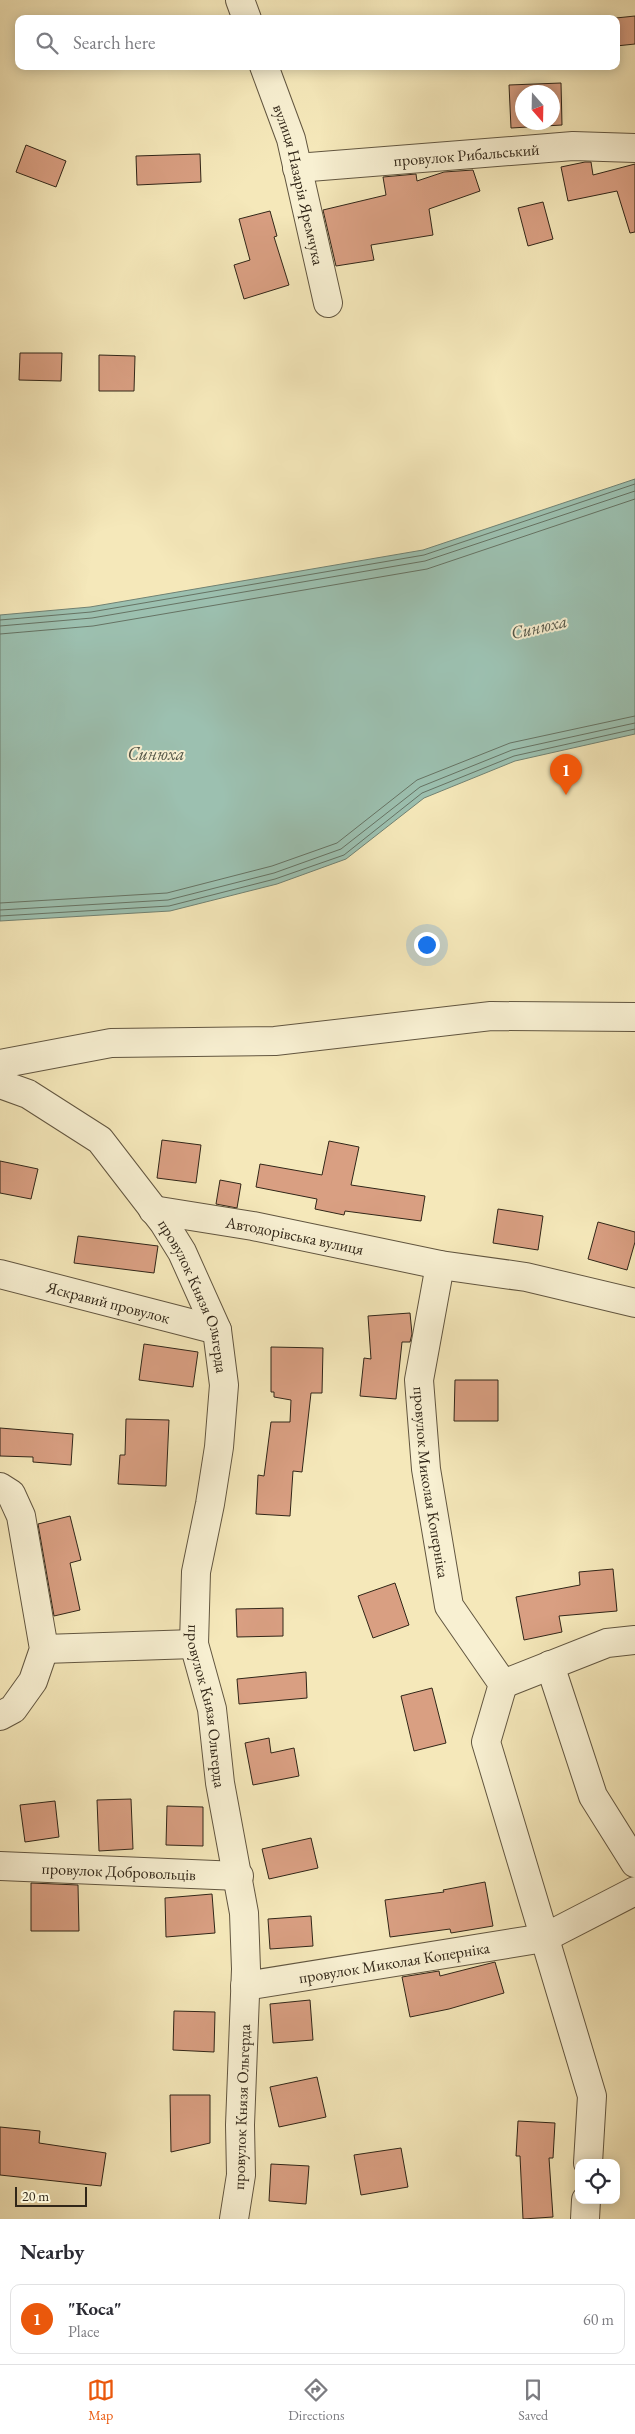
<!DOCTYPE html>
<meta charset="utf-8">
<style>
body{margin:0;font-family:"EB Garamond",serif;background:#f2f2f3;color:#2b2b33}
.controls{position:absolute;right:15px;bottom:15px;display:grid;overflow:hidden;border-radius:10px;box-shadow:0 2px 12px #0003}
.controls button{width:45px;height:45px;display:grid;place-items:center;padding:0;border:0;border-bottom:1px solid #e1e1e2;background:#fff;color:#2b2b33;font:25px sans-serif}
.compass{position:absolute;left:515px;top:85px;width:45px;height:45px;border-radius:50%;background:#fff;box-shadow:0 2px 12px #0003;rotate:160deg}
.scale{position:absolute;left:15px;bottom:12px;width:72px;box-sizing:border-box;padding-left:5px;border:2px solid #312618;border-top:0;font-size:14px;line-height:18px;white-space:nowrap;color:#312618;-webkit-text-stroke:4px #f8f0d2;paint-order:stroke}
.you{position:absolute;left:426px;top:944px;width:18px;height:18px;margin:-12px;border:4px solid #fff;border-radius:50%;background:#1a73e8;box-shadow:0 0 0 8px #1a73e833}
.badge{display:grid;place-items:center;width:32px;height:32px;border-radius:50%;background:#ea580c;color:#fff;font-size:16px;font-weight:700}
.pin{position:absolute;translate:-50% -41px;filter:drop-shadow(0 1px 2px #0008)}
.pin::after{content:'';position:absolute;top:26px;width:18px;height:15px;background:inherit;clip-path:polygon(0 0,100% 0,50% 100%)}
.list{margin:0;padding:0;list-style:none}
h2{display:flex;justify-content:space-between;align-items:center;height:65px;margin:0;padding:0 20px;font-size:21px}
h2 small{font-size:16px;font-weight:400;color:#7c7c81}
.list li{display:grid;grid-template-columns:32px 1fr auto;gap:15px;align-items:center;box-sizing:border-box;height:70px;margin:0 10px 10px;padding:0 10px;border:1px solid #e1e1e2;border-radius:10px}
.list b{display:block;font-size:19px;white-space:nowrap}
.list p{margin:0;font-size:16px;white-space:nowrap;color:#7c7c81}
.list em{font-size:16px;font-style:normal;color:#7c7c81}
.icon{flex:none;width:28px;height:28px;fill:none;stroke:currentColor;stroke-width:2;stroke-linecap:round;stroke-linejoin:round}
.map{position:relative;flex:none;width:635px;height:2219px;overflow:hidden}
.search{position:absolute;background:#fff;box-shadow:0 2px 12px #0003;left:15px;right:15px;top:15px;height:55px;display:flex;align-items:center;gap:12px;box-sizing:border-box;padding:0 18px;border-radius:10px;color:#7c7c81;font-size:19px}
.sheet{height:145px;background:#fff}
nav{display:flex;justify-content:space-around;align-items:center;box-sizing:border-box;height:70px;border-top:1px solid #e1e1e2;background:#fff;font-size:14px;color:#7c7c81}
nav a{display:grid;justify-items:center;gap:2px}
nav .on{color:#ea580c}
.map>svg:first-child{display:block}
.water{fill:#9cc0b0;stroke:#718273}
.lines{fill:none;stroke-linecap:round;stroke-linejoin:round}
.shore{stroke:#667364;stroke-width:1}
.building{fill:#d99f82;stroke:#312618;fill-rule:evenodd}
.minor-casing{stroke:#625640;stroke-width:30}
.minor{stroke:#f8f0d2;stroke-width:28}
.labels{text-anchor:middle;stroke-width:4;stroke-linejoin:round;paint-order:stroke}
.street-label{font-size:16px;fill:#312618;stroke:#f8f0d2}
.water-label{font-size:18px;font-style:italic;fill:#515446;stroke:#f8f0d2}
</style>
<div class="map">
<svg width="635" height="2219" viewBox="0 0 635 2219">
<rect width="100%" height="100%" fill="#f5e8ba"/>
<filter id="stains"><feTurbulence type="fractalNoise" baseFrequency=".004" numOctaves="4"/><feColorMatrix values="0 0 0 0 .2 0 0 0 0 .09 0 0 0 0 .02 0 0 0 .5 -.17"/></filter>
<radialGradient id="worn" r=".72"><stop offset=".6" stop-color="#630" stop-opacity="0"/><stop offset="1" stop-color="#630" stop-opacity=".3"/></radialGradient>
<!-- water -->
<path class="water" d="M635 479V734L515 761 424 798 346 859 277 884 170 911 0 921V615L90 607 423 550Z"/>
<g class="lines">
<!-- shore -->
<g class="shore">
<path d="M0 620 91 612 424 555 635 484"/>
<path d="M0 626 92 618 425 561 635 491"/>
<path d="M0 634 93 626 427 569 635 499"/>
<path d="M0 903 167 893 272 866 337 843 417 780 510 743 635 716"/>
<path d="M0 910 168 900 274 873 341 849 420 787 512 750 635 723"/>
<path d="M0 916 169 906 275 879 344 855 422 793 514 756 635 729"/>
</g>
</g>
<!-- building -->
<g class="building">
<path d="M635 16V44L616 46V18Z"/>
<path d="M561 83 562 125 511 128 509 85ZM522 92H552V122H522Z"/>
<path d="M26 145 66 161 56 187 16 172Z"/>
<path d="M200 154 201 182 137 185 136 156Z"/>
<path d="M585 162H591L593 175 635 164V232L630 233 617 191 568 201 561 167Z"/>
<path d="M473 170 480 191 429 209 433 235 371 245 374 260 336 266 323 210 386 195 383 177 416 174 417 181 444 172Z"/>
<path d="M543 202 553 239 528 246 518 208Z"/>
<path d="M270 211 277 236 274 237 289 285 244 299 234 265 250 260 239 219Z"/>
<path d="M20 353H62L61 381 19 380Z"/>
<path d="M99 355 135 356 134 391H99Z"/>
<path d="M162 1140 201 1145 196 1183 157 1178Z"/>
<path d="M329 1141 359 1147 351 1185 425 1196 421 1221 345 1211 344 1215 315 1209 317 1199 256 1187 260 1164 322 1175Z"/>
<path d="M0 1161 38 1169 31 1199 0 1193Z"/>
<path d="M220 1180 241 1184 237 1208 216 1204Z"/>
<path d="M498 1209 543 1216 538 1250 493 1243Z"/>
<path d="M598 1222 635 1232V1242L627 1270 588 1259Z"/>
<path d="M78 1236 158 1246 154 1273 74 1263Z"/>
<path d="M410 1313 412 1334 410 1342H402L396 1399 360 1396 364 1358 371 1359 368 1316Z"/>
<path d="M144 1344 198 1352 193 1387 139 1380Z"/>
<path d="M271 1347 323 1348 322 1393H311L302 1472 293 1471 290 1516 256 1514 258 1475 264 1476 271 1422H290L291 1400 274 1397V1392H271Z"/>
<path d="M455 1380H498V1421H454Z"/>
<path d="M126 1419 169 1420 166 1486 118 1484 120 1455H125Z"/>
<path d="M0 1428 73 1434 71 1465 33 1462V1457L0 1456Z"/>
<path d="M70 1516 81 1560 70 1563 80 1610 54 1616 38 1524Z"/>
<path d="M613 1569 617 1611 559 1616 562 1632 524 1640 516 1597 580 1585 579 1572Z"/>
<path d="M395 1583 409 1625 373 1638 358 1596Z"/>
<path d="M283 1608V1636L237 1637 236 1609Z"/>
<path d="M306 1672 307 1698 239 1704 237 1679Z"/>
<path d="M432 1688 446 1743 414 1751 401 1696Z"/>
<path d="M269 1738 271 1753 294 1748 299 1776 253 1785 245 1743Z"/>
<path d="M131 1799 133 1849 99 1851 97 1800Z"/>
<path d="M55 1801 59 1837 25 1842 20 1805Z"/>
<path d="M167 1806 203 1807V1846L166 1845Z"/>
<path d="M311 1838 318 1868 269 1879 262 1849Z"/>
<path d="M485 1882 493 1926 451 1933 450 1929 390 1937 385 1900 444 1892 443 1890Z"/>
<path d="M31 1883 78 1885 79 1931H31Z"/>
<path d="M212 1894 215 1933 166 1937 165 1898Z"/>
<path d="M311 1916 313 1946 270 1949 268 1919Z"/>
<path d="M495 1962 504 1993 449 2009 410 2017 402 1977 439 1971 440 1976Z"/>
<path d="M310 2000 313 2040 273 2043 270 2004Z"/>
<path d="M174 2011 215 2012 214 2052 173 2050Z"/>
<path d="M317 2077 326 2117 279 2127 270 2087Z"/>
<path d="M170 2095H210V2143L171 2152Z"/>
<path d="M518 2121 555 2123 553 2158H549L553 2217 523 2219 520 2156H516Z"/>
<path d="M0 2127 40 2131 39 2143 106 2153 101 2186 0 2175Z"/>
<path d="M401 2148 408 2187 361 2195 354 2155Z"/>
<path d="M271 2164 309 2166 306 2204 269 2201Z"/>
</g>
<g class="lines">
<!-- minor casing -->
<g class="minor-casing">
<g id="minor">
<path d="M240 0 247 19"/>
<path id="s1" d="M264 66 291 139 328 303"/>
<path id="s2" d="M297 168 573 146 635 148"/>
<path d="M0 1064 111 1043 275 1041 491 1016 635 1017"/>
<path id="s3" d="M0 1084 28 1094 100 1140 164 1223 182 1252 217 1330 224 1385 219 1447 210 1504 196 1572 194 1644 212 1709 220 1783 244 1913 246 1969 240 2125 241 2175 234 2219"/>
<path id="s4" d="M153 1210 253 1226 440 1265 526 1277 635 1303"/>
<path id="s5" d="M440 1265 419 1380 426 1469 449 1606 503 1684 486 1742 592 2096 588 2163"/>
<path id="s6" d="M0 1274 217 1330"/>
<path d="M0 1487 11 1494 21 1516 44 1649 33 1681 13 1709 0 1716"/>
<path d="M44 1649 194 1644"/>
<path d="M550 1665 593 1796 635 1863"/>
<path d="M503 1684 607 1643 635 1640"/>
<path id="s7" d="M0 1866 239 1876"/>
<path id="s8" d="M245 1986 544 1938 635 1891"/>
<path d="M585 2219 586 2200"/>
</g>
</g>
<!-- minor -->
<use href="#minor" class="minor"/>
</g>
<g class="labels">
<!-- street labels -->
<g class="street-label">
<text dy="6" stroke="none"><textPath href="#s2" startOffset="170">провулок Рибальський</textPath></text>
<text dy="6" stroke="none"><textPath href="#s1" startOffset="124">вулиця Назарія Яремчука</textPath></text>
<text dy="6" stroke="none"><textPath href="#s4" startOffset="144">Автодорівська вулиця</textPath></text>
<text dy="6" stroke="none"><textPath href="#s3" startOffset="300">провулок Князя Ольгерда</textPath></text>
<text dy="6" stroke="none"><textPath href="#s6" startOffset="112">Яскравий провулок</textPath></text>
<text dy="6" stroke="none"><textPath href="#s5" startOffset="220">провулок Миколая Коперніка</textPath></text>
<text dy="6" stroke="none"><textPath href="#s3" startOffset="720">провулок Князя Ольгерда</textPath></text>
<text dy="6" stroke="none"><textPath href="#s7" startOffset="119">провулок Добровольців</textPath></text>
<text dy="6" stroke="none"><textPath href="#s8" startOffset="151">провулок Миколая Коперніка</textPath></text>
<text transform="translate(241 2107) rotate(-88)" y="6">провулок Князя Ольгерда</text>
</g>
<!-- water labels -->
<g class="water-label">
<text transform="translate(539 627) rotate(-13)" y="6">Синюха</text>
<text x="156" y="760">Синюха</text>
</g>
</g>
<rect width="100%" height="100%" filter="url(#stains)"/>
<rect width="100%" height="100%" fill="url(#worn)"/>
</svg>
<div class="controls">
<button><svg class="icon" aria-label="locate" viewBox="0 0 24 24"><circle cx="12" cy="12" r="6"/><path d="M12 2v4M12 18v4M2 12h4M18 12h4"/></svg></button>
</div>
<svg class="compass" viewBox="-18 -18 36 36"><path d="M0-13l5 13h-10z" fill="#e53935"/><path d="M0 13l5-13h-10z" fill="#7c7c81"/></svg>
<div class="scale">20 m</div>
<div class="you"></div>
<div class="pin badge" style="left:566px;top:795px">1</div>
<div class="search"><svg class="icon" aria-label="search" viewBox="0 0 24 24"><circle cx="10" cy="10" r="6"/><path d="M15 15l6 6"/></svg>Search here</div>
</div>
<section class="sheet">
<h2>Nearby<small></small></h2>
<ul class="list">
<li><span class="badge">1</span><div><b>&quot;Коса&quot;</b><p>Place</p></div><em>60 m</em></li>
</ul>
</section>
<nav>
<a class="on"><svg class="icon" aria-label="map" viewBox="0 0 24 24"><path d="M3 6l6-2 6 2 6-2v14l-6 2-6-2-6 2zM9 4v14M15 6v14"/></svg>Map</a>
<a><svg class="icon" aria-label="directions" viewBox="0 0 24 24"><path d="M12 3l9 9-9 9-9-9zM9 14v-3h6M13 9l2 2-2 2"/></svg>Directions</a>
<a><svg class="icon" aria-label="saved" viewBox="0 0 24 24"><path d="M7 4h10v16l-5-4-5 4z"/></svg>Saved</a>
</nav>
